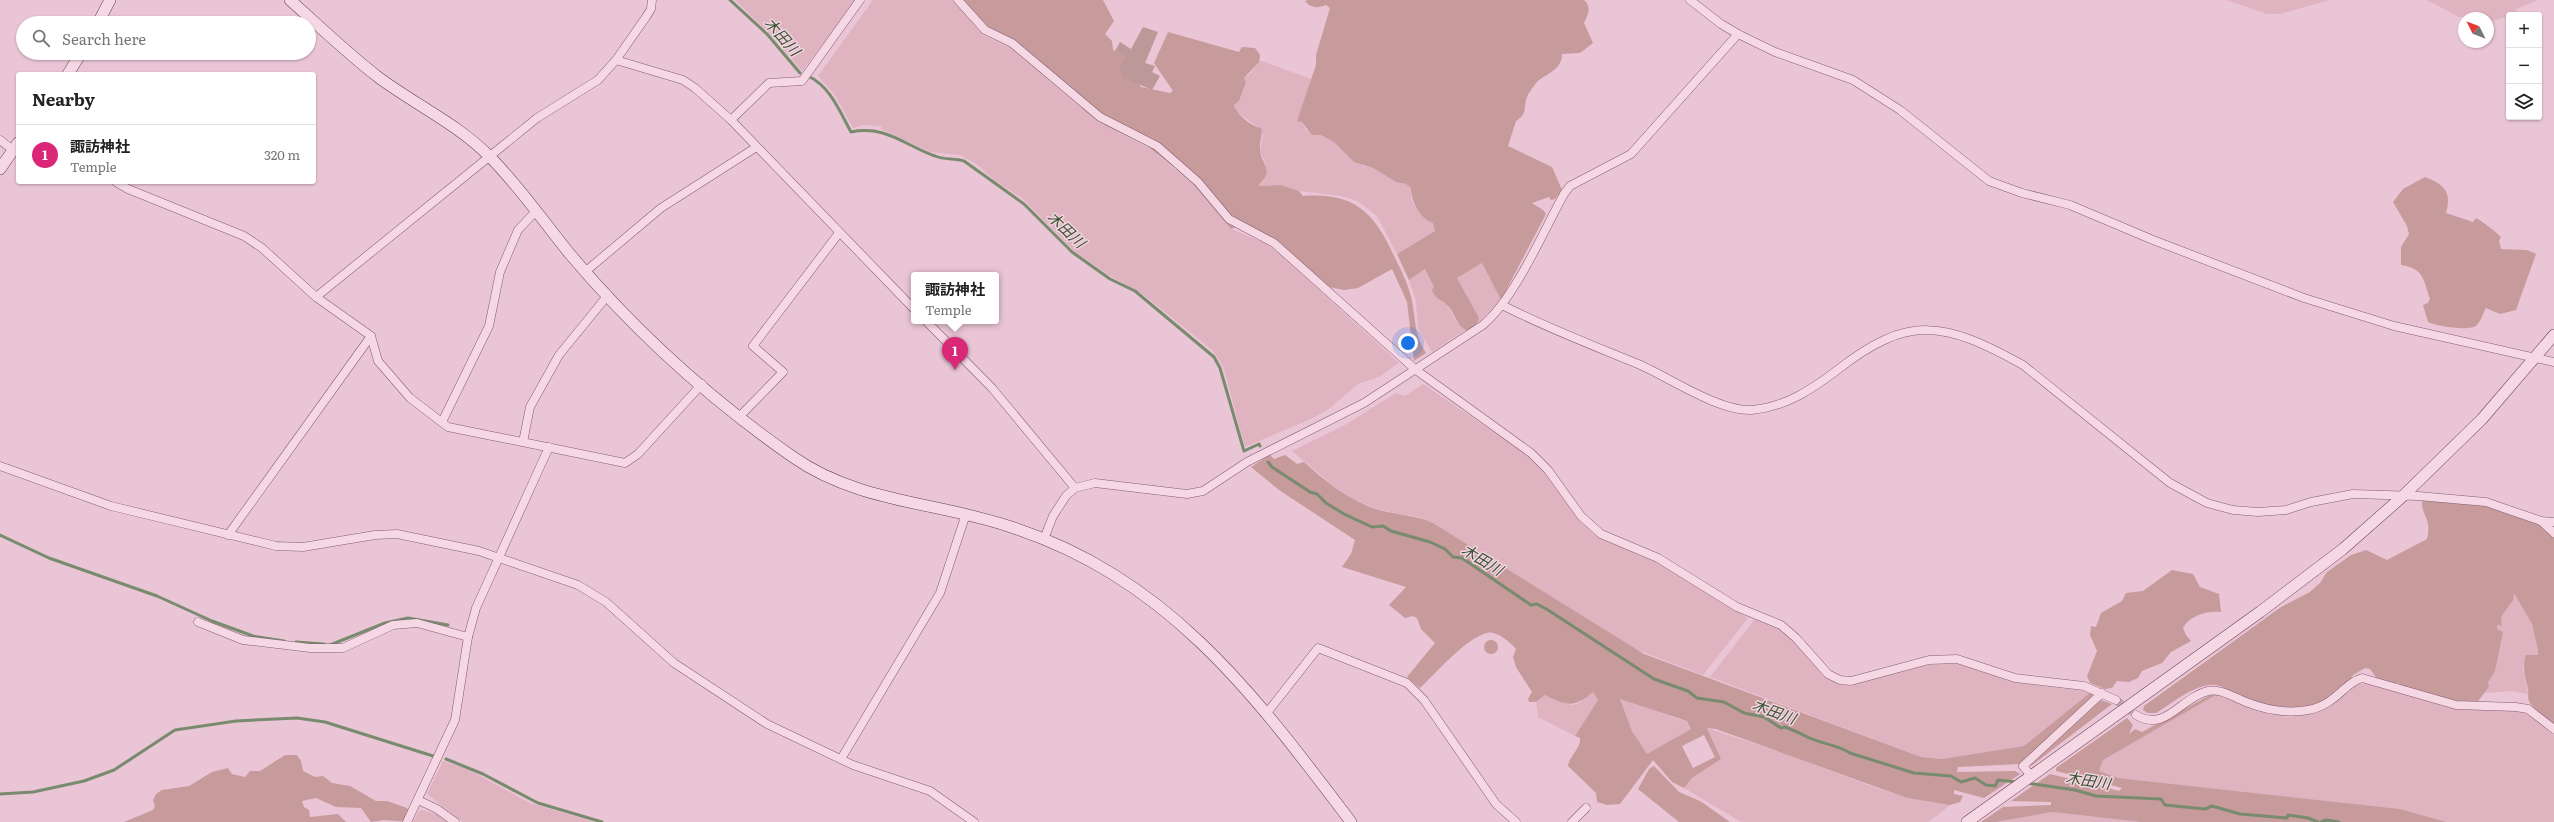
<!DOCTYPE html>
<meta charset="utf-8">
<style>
body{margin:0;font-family:Literata,"Noto Sans JP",serif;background:#f2f2f2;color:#222}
.controls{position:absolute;right:12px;top:12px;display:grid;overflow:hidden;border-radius:4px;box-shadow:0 1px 3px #0004}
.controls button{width:36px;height:36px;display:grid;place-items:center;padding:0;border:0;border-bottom:1px solid #e0e0e0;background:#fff;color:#222;font:20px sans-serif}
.compass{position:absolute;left:2458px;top:12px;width:36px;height:36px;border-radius:50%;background:#fff;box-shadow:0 1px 3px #0004;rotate:312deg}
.you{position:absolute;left:1408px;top:343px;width:14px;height:14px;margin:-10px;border:3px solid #fff;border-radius:50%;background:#1a73e8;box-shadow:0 0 0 6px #1a73e833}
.badge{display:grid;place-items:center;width:26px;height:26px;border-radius:50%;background:#db2777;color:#fff;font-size:13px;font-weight:700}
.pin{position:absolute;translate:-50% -33px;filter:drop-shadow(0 1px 2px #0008)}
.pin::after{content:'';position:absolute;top:21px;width:14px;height:12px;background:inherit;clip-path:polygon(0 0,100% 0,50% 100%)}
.popup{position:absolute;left:911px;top:272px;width:88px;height:52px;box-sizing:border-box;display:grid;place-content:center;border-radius:4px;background:#fff;filter:drop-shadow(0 1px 3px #0005);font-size:13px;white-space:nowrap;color:#767676}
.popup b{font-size:15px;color:#222}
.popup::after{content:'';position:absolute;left:50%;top:100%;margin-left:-8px;border:8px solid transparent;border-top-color:#fff}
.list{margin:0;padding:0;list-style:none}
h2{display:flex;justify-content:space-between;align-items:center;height:52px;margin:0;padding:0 16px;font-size:17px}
h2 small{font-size:13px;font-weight:400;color:#767676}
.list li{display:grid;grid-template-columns:26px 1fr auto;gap:12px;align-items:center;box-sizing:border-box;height:60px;padding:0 16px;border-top:1px solid #e0e0e0}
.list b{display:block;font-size:15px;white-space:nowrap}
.list p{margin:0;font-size:13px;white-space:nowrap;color:#767676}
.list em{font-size:13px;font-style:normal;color:#767676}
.icon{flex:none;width:22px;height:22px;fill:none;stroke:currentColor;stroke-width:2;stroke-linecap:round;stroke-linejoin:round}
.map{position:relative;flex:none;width:2554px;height:822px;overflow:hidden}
.search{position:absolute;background:#fff;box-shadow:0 1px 3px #0004;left:16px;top:16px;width:300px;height:44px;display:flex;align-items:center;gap:10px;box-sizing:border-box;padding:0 14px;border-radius:22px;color:#767676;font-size:15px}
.panel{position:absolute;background:#fff;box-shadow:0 1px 3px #0004;left:16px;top:72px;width:300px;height:112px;border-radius:4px}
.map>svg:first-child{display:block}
.farmland{fill:#dfb3c0}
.green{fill:#c79a9b;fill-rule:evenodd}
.cemetery{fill:#bd9899}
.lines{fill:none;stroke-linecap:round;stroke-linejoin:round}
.stream{stroke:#798b6e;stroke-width:3}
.street-tunnel{stroke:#c6a4b3;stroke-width:8;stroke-dasharray:8 4;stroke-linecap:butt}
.street-casing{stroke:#835d74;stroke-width:9}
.secondary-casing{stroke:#654057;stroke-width:12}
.street{stroke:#f6d8e4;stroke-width:8}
.secondary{stroke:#f6d8e4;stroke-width:11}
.labels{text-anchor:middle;stroke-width:3;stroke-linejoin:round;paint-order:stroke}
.water-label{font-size:15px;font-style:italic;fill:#375330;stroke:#f2d4e1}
</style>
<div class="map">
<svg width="2554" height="822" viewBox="0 0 2554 822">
<rect width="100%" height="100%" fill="#eac5d5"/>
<!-- farmland -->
<g class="farmland">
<path d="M735 0H856L802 71 769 33Z"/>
<path d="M873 0H953L983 35 1011 48 1087 113 1106 126 1155 151 1157 155 1193 184 1231 229 1267 244 1277 252 1399 363 1379 377 1358 384 1330 408 1313 418 1245 447 1223 366 1212 350 1144 295 1107 274 1074 251 1022 198 994 180 978 165 960 155 931 152 881 129V126L864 125 853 128 835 95 818 76Z"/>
<path d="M2226 0H2330L2280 14H2267Z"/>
<path d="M2427 0H2538L2516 9 2517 14 2488 22V18L2459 17Z"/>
<path d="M1259 60 1311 79 1302 122 1306 130 1321 134 1334 142 1363 166 1373 168 1396 182 1406 184 1411 188V199L1416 208 1433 223 1435 231 1397 254 1377 216 1359 202 1342 196 1299 191 1281 185 1261 186 1259 184 1266 164 1260 151 1263 135 1258 127 1236 111 1234 105 1239 101 1246 82 1244 78 1251 73Z"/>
<path d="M1482 263 1501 300 1476 325 1478 318 1457 278Z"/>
<path d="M1425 269 1442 302 1446 304 1457 322 1465 330 1432 352 1418 328 1416 301 1409 280Z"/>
<path d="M1423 384 1526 454 1545 474 1578 520 1596 536 1662 565 1748 618 1703 675 1635 649 1433 523 1418 517 1380 510 1353 499 1335 487 1292 451 1345 425 1396 393 1405 396Z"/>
<path d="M2514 592 2532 624 2537 641 2538 655H2532L2525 660 2523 668 2528 694 2511 691 2485 693 2489 687 2488 682 2503 632 2496 629 2497 625 2502 626 2501 617Z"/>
<path d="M1755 619 1769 623 1782 630 1796 643 1824 677 1841 685 1852 686 1876 676 1929 665 1959 663 1985 671 2011 682 2091 692 2024 746 1942 759 1921 757 1710 677Z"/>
<path d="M2358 684H2370L2459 709 2515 710 2527 713 2554 735V822H2446L2400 809 2118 778 2099 771 2103 760 2214 696 2221 695 2271 715 2291 717 2330 706Z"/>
<path d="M1594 691 1598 700 1575 736 1538 717 1536 702 1545 695 1563 703 1573 705 1579 703Z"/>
<path d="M1620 699H1626L1675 718 1687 721 1691 729 1647 755 1632 731Z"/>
<path d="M1707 728 1780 752 1874 787 1907 798 1950 805 1929 822H1741L1684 788 1692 778 1721 759Z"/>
<path d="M443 761 467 769 530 803 594 822H463L427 794Z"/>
<path d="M422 810 436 814 448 822H413L419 811Z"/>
<path d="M2052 812 2141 822H1996Z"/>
</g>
<!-- green -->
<g class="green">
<path d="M963 0H1103L1114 21 1105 34 1112 41 1113 50 1127 57 1141 87 1170 93 1173 91 1154 63 1168 32 1239 52 1242 47 1255 48 1260 55 1259 62 1244 78 1246 82 1239 101 1234 105C1237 115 1251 126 1261 128 1263 136 1259 142 1260 150 1261 164 1275 170 1259 184L1260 186 1281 185 1299 191 1303 196C1356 192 1375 214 1395 258 1402 272 1409 286 1412 301 1416 322 1414 333 1426 353L1414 361 1407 302 1392 269 1358 288 1344 290 1329 287 1270 236 1244 224 1231 229 1193 184 1176 169 1146 145 1106 126 1087 113 1063 90 1037 70 1018 43 988 28Z"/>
<path d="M1308 0H1584C1592 7 1588 15 1584 23L1593 43 1580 53 1562 54C1562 70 1547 73 1538 81 1534 85 1527 95 1526 100 1524 111 1526 115 1516 121L1508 146 1552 167 1562 190 1555 199 1551 200 1549 197 1532 203 1543 210 1546 214 1501 300 1482 263 1457 278 1479 318 1476 325 1468 331C1456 327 1455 311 1446 304 1440 299 1435 298 1432 290L1434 287 1425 269 1409 280 1397 254 1435 231 1433 223C1420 218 1411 202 1411 188L1406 184 1396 182 1373 168 1354 162 1334 142 1321 135H1312L1302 122 1297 121 1316 65V55L1330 8 1326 5C1317 8 1312 9 1305 1Z"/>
<path d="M2425 177C2445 185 2452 192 2446 213L2473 222 2476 218C2482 221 2496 232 2501 237L2499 241 2501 249 2527 250 2536 254 2516 310 2500 314 2486 308C2483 313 2481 321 2477 325 2471 332 2436 326 2428 322L2423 305 2428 303 2430 299C2423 278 2424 269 2401 265V247L2409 234 2407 226 2393 202 2403 189Z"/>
<path d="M1270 455 1274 459 1285 455 1297 464 1304 462C1326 482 1350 501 1379 510 1398 515 1415 515 1433 523L1644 654 1921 757 1942 759 2024 746 2091 692 2096 694 2020 764 1958 767 1957 772 2015 771 2020 774 1984 798 1954 790V794L1963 796 1960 802 1950 805 1907 798 1716 729 1707 728 1721 759 1692 778 1684 788 1672 782 1653 760 1620 804 1607 805 1597 802 1596 793 1568 766C1569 756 1581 749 1580 738L1575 736 1598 700 1593 692C1575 708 1566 706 1545 695L1536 702H1529L1528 699 1532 692 1516 667 1513 657 1516 649C1510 642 1496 630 1487 633 1467 637 1436 673 1420 688L1407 677 1435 643 1421 629 1417 618 1413 616 1405 618 1389 605 1406 587 1342 567 1351 554 1355 540 1279 490 1251 467ZM1620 699 1687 721 1691 729 1647 754 1632 731ZM1704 735 1715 757 1693 768 1682 746Z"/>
<path d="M2422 501 2477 502 2540 524 2554 535V725C2546 717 2534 711 2529 701 2527 697 2529 692 2528 689 2525 676 2522 667 2526 655H2538V650L2532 624 2514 593 2513 600 2501 617 2502 626 2497 625V629L2503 632 2495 671 2488 682 2489 687 2475 705 2415 693 2398 683H2380L2370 669 2365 668 2353 675 2345 689 2299 714 2271 713 2231 694C2210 669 2176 702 2156 713H2148L2143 710 2144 706 2281 607 2310 592 2320 583 2327 572 2351 555 2366 550 2387 560 2427 539C2432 518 2422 518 2422 501Z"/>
<path d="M2172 570 2193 574 2200 587 2219 594 2221 612C2207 611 2190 615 2183 628L2186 635 2191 641 2171 652 2162 663 2142 671 2138 678 2129 682 2117 681 2112 688 2105 689 2090 683 2087 676 2097 651 2090 635 2091 626 2096 627 2101 613 2122 601 2126 593 2143 591Z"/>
<circle cx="1491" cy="647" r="7"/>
<path d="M2212 694 2221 695 2214 696 2103 760 2099 771 2118 778 2400 809 2446 822H2141L2052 812 1996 822H1981L2003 807 2051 805V802L2011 801 2050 774 2119 791 2122 788 2056 771V768L2127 718 2133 725 2129 734 2135 729 2142 732Z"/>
<path d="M2101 700 2112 704 2031 766 2029 764Z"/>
<path d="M285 755H297L301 761 303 771 315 777 323 776 332 783 350 786 376 801H387L407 808 410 813 409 822 384 820 371 822 361 808 336 807 316 798 302 801 304 807 309 810 310 817 338 814 346 822H124L153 810 155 806 153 800 156 794 162 790 189 786 212 772 228 768 232 774 245 777 250 771H260Z"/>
<path d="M1654 766 1679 792 1700 801 1730 822H1679L1638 789 1649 769Z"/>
</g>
<!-- cemetery -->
<path class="cemetery" d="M1143 27 1158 32 1145 63 1155 66 1152 72 1160 76 1152 90 1122 77 1120 67 1126 57 1115 51 1120 42 1131 49Z"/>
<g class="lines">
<!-- stream -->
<g class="stream">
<path d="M730 0 767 34 800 73"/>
<path d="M808 76C830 86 840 112 851 132 886 125 904 145 935 156 944 160 954 158 964 161L1024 204 1072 252 1110 279 1135 291 1214 357 1220 368 1244 451 1259 444 1260 446"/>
<path d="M1268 462 1272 467 1310 492 1317 494 1326 503 1344 514 1372 527 1383 526 1391 531 1430 542 1445 549 1453 557 1462 558 1531 605 1537 604 1548 610 1654 679 1688 691 1697 698 1724 702 1744 713 1764 717 1781 728 1785 727C1794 730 1803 735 1812 739 1821 743 1843 747 1850 753L1914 773 1951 776 1961 782 1975 778 1986 785 1995 786 1998 780 2017 782"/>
<path d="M0 535 49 558 157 596 212 621 253 636 284 641"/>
<path d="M296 642 324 644"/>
<path d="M330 645 385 623 408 618 448 625"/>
<path d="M446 759 483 774 538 803 602 822"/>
<path d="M2026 783 2075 790 2096 796 2161 799 2165 805 2205 809 2212 806 2240 814 2287 818 2288 815 2308 818 2318 822"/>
<path d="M0 794 33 792 84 781 114 770 175 730 236 721 297 718 325 722 433 756"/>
<path d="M2321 822 2326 820 2339 822"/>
</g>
<!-- street-tunnel -->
<path class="street-tunnel" d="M2116 700 2136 715"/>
<!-- street casing -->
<g class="street-casing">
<g id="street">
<path d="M958 0 985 30 1012 43 1100 117 1157 146 1198 182 1229 219 1274 243 1416 370 1531 453 1548 470 1581 516 1601 534 1658 558 1737 607 1781 625 1796 638 1828 674 1840 680 1851 681 1929 660 1957 659 2015 678 2084 686 2116 700"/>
<path d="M1690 0 1721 24 1738 34 1775 52 1853 80 1900 110 1989 181 2022 193 2070 205 2153 240 2304 298 2394 326 2554 362"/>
<path d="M616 60 683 80 695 88 731 120 914 309"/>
<path d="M731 120 769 83 802 81 860 0"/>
<path d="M0 140 13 150"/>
<path d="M116 182 128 189 244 236 262 248 316 297 371 336 378 361 410 398 448 427 625 463 638 454 702 384"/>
<path d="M586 271 661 208 755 148"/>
<path d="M316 297 537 118 598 80 616 60 646 17 651 9 652 0"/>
<path d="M1502 305C1547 328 1592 345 1638 364 1669 377 1719 412 1752 410 1785 407 1811 390 1836 371 1909 313 1945 322 2023 365L2170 483 2207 503 2233 510 2258 512 2286 510 2311 502 2353 494 2418 496 2486 502 2541 521 2554 522"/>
<path d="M926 321 992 388 1075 488"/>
<path d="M740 416 783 372 753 346 839 233"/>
<path d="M442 422 489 326 500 272 518 230 536 211"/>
<path d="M523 442 530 407 559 355 608 295"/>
<path d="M0 466 111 506 276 546 303 547 375 535 397 534 479 551 578 585 606 602 674 663 767 724 853 765 930 791 974 822"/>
<path d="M2541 521 2554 533"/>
<path d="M228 535 371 336"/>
<path d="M1044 539 1053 516 1066 496 1075 488 1095 483 1187 494 1203 491 1247 462 1364 403 1483 325C1515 298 1543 232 1564 194L1570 186 1631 154 1738 34"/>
<path d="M198 622 243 640 310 648H343L393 625 417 623 468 637"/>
<path d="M1266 714 1318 648 1407 683 1424 700 1496 804 1516 822"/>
<path d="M2136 715C2166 733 2181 697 2208 691 2220 688 2235 698 2246 702 2266 710 2286 714 2308 710 2336 705 2344 683 2362 678L2456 705 2516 707 2528 709 2554 729"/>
<path d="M841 759 940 593 966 514"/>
<path d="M2031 776 2023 766 2102 693"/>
<path d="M418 800 437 809 455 822"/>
<path d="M407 822 455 720 468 637 476 608 549 447"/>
<path d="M1572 822 1586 808"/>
</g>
</g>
<!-- secondary casing -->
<g class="secondary-casing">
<g id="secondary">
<path d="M290 0C319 26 347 53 378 77 414 104 458 124 490 157 519 186 543 221 569 253 633 329 711 400 793 457 857 502 935 502 1008 526 1168 577 1254 694 1351 822"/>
<path d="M98 23 110 0"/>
<path d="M68 74 81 53"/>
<path d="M0 169 18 143"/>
<path d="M1967 822 2260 612 2343 549 2403 496 2482 419 2554 335"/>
</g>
</g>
<!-- street -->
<use href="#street" class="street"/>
<!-- secondary -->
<use href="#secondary" class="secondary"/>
</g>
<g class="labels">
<!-- water labels -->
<g class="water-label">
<text transform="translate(782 37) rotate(48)" y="5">木田川</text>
<text transform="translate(1066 230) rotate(43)" y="5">木田川</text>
<text transform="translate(1482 560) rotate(31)" y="5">木田川</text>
<text transform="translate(1774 712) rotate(20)" y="5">木田川</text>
<text transform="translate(2088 781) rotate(9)" y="5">木田川</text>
</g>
</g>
</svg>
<div class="controls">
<button>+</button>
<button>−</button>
<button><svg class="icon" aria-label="layers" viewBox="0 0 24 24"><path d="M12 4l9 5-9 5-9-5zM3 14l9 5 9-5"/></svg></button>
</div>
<svg class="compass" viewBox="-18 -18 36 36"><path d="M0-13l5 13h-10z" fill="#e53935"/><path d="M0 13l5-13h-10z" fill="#767676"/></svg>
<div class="you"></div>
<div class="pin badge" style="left:955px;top:370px">1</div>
<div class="popup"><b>諏訪神社</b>Temple</div>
<div class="search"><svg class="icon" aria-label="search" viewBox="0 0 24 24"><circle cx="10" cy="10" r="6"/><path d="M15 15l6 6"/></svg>Search here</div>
<section class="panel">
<h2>Nearby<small></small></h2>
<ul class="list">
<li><span class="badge">1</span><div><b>諏訪神社</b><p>Temple</p></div><em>320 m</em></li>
</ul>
</section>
</div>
